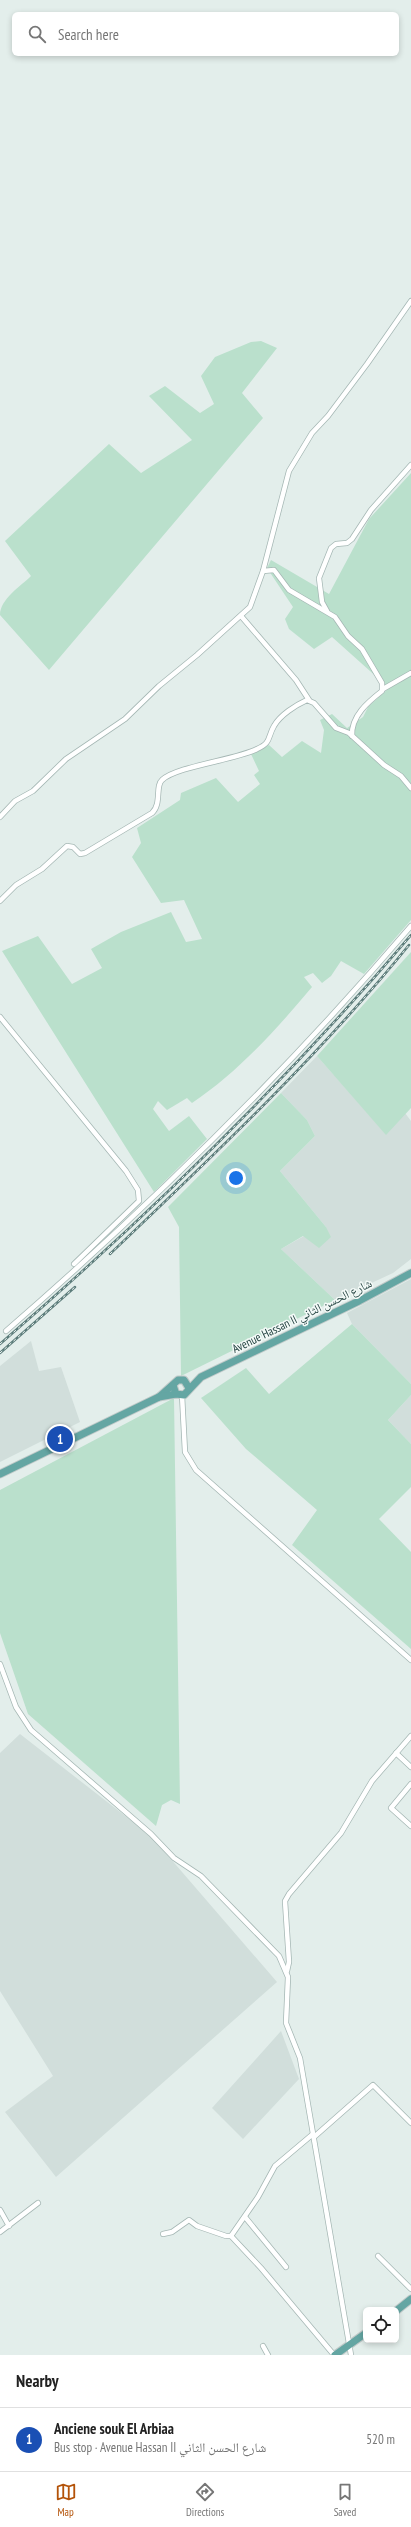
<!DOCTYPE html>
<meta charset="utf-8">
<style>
body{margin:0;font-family:"PT Sans Narrow","Noto Naskh Arabic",sans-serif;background:#f2f2f2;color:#222}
.controls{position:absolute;right:12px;bottom:12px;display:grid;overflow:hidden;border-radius:6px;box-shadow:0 2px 6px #0003}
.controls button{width:36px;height:36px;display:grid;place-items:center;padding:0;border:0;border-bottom:1px solid #e0e0e0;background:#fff;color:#222;font:20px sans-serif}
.you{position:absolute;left:236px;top:1178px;width:14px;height:14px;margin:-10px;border:3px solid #fff;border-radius:50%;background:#1a73e8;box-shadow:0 0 0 6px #1a73e833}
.badge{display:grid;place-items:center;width:26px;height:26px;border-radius:50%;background:#b45309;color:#fff;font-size:13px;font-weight:700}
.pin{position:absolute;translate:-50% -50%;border:2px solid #fff;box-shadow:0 1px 4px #0006}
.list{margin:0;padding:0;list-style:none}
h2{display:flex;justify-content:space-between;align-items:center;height:52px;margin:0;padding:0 16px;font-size:17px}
h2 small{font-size:13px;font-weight:400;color:#767676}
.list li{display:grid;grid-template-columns:26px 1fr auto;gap:12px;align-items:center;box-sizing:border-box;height:64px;padding:0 16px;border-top:1px solid #e0e0e0}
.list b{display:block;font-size:15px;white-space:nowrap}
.list p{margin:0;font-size:13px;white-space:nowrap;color:#767676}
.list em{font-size:13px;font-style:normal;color:#767676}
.icon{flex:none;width:22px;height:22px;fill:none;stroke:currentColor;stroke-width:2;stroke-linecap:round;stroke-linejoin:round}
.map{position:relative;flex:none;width:411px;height:2355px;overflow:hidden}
.search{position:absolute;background:#fff;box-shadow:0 2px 6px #0003;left:12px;right:12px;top:12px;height:44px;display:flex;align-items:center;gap:10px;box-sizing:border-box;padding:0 14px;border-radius:6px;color:#767676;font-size:15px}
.sheet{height:116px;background:#fff}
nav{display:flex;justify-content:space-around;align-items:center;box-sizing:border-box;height:56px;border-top:1px solid #e0e0e0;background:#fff;font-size:11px;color:#767676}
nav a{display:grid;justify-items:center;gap:2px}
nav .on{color:#b45309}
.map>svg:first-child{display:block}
.built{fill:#d1dedb}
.green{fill:#bae0cc}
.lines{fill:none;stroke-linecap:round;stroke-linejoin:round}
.street-casing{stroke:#a5b7b4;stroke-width:6}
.primary-casing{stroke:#c1cac9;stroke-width:9}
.street{stroke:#fff;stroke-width:4.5}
.primary{stroke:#64a6a3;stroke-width:7}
.rail-casing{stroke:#5c7c7a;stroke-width:2.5}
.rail{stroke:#f4faf8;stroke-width:1;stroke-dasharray:3;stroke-linecap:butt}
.labels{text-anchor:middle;stroke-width:3;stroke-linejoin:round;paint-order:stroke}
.street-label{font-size:12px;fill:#21413f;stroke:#f4faf8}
</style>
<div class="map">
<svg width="411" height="2355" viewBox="0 0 411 2355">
<rect width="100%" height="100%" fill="#e3eeeb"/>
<!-- built -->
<g class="built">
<path d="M317 1056 386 1134 405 1113 411 1121V1259L393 1273 335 1300 281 1249 304 1236 326 1227 280 1171 315 1136 307 1120 281 1093Z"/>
<path d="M411 1279V1384L352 1324 347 1313Z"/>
<path d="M31 1341 39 1371 61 1367 80 1422 0 1462V1366Z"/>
<path d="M411 1395V1444L388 1420Z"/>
<path d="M20 1734 151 1836 277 1982 56 2177 5 2112 53 2076 0 1991V1753Z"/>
<path d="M281 2031 299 2079 243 2139 212 2108Z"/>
</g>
<!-- green -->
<g class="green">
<path d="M261 341 277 348 242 393 263 418 49 670 0 615C0 599 21 586 31 576L5 541 109 444 141 473 192 440 149 396 165 386 200 413 214 404 201 376 215 357 251 342Z"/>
<path d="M411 473V920L364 974 341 961 331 976 322 983 313 973 304 977 312 987C276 1030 238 1072 192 1103L187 1098 167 1110 158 1101 153 1109 169 1131 189 1116 207 1139 154 1192 2 951 38 936 72 984 102 968 91 949 121 932 171 912 186 942 202 939 184 900 161 903 132 857 141 843 137 828 180 800 181 793 216 778 238 802 260 784 254 775 259 771 251 754 269 745 282 757 302 741 321 753 324 730 320 720 332 714 347 728 363 717 368 707 389 688 332 637 314 649 289 629 285 619 293 607 267 568 271 560 329 594 369 519Z"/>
<path d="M411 952V1108L386 1135 317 1056Z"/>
<path d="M281 1093 307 1120 315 1136 280 1171 326 1227 331 1237 319 1248 303 1236 281 1249 335 1300 181 1376 179 1227 168 1207Z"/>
<path d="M352 1324 411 1384V1395L388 1420 411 1444V1487L379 1519 411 1552V1649L292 1545 317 1510 246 1449 201 1398 246 1368 269 1394Z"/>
<path d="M174 1398 180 1804 171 1800 162 1805 156 1826 28 1714 0 1633V1490Z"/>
</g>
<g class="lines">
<!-- street casing -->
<g class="street-casing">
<g id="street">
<path d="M263 571 274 570 289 590 335 617 348 636 362 649 382 683V691C368 702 351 716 352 736"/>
<path d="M327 611 322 602 319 578 331 548 336 544 347 543 352 539 371 510 411 465"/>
<path d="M241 616 296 680 309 700"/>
<path d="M383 689 411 673"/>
<path d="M0 817 15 801 33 791 66 759 125 719 159 686 197 655 250 607 263 571 289 471 312 433 328 416 367 364 411 301"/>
<path d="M0 901 16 885 42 869 67 846 73 847 80 854 85 853 152 813C162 804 155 786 162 780 177 766 236 760 257 749 272 742 267 738 274 726 280 715 296 705 307 700L314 703 336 728 349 733 384 765 401 776 411 788"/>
<path d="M0 1017 126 1171 138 1190 139 1201 74 1264"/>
<path d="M6 1331C150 1206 287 1071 411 926"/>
<path d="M182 1395 185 1452 196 1470 411 1660"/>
<path d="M0 1664 16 1707 31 1730 151 1834 174 1858 201 1876 279 1956 288 1977 286 2023 300 2058 351 2355"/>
<path d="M396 1753 411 1767"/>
<path d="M411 1784 391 1808 411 1826"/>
<path d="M287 1971 289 1962 285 1901 289 1894 341 1833 372 1781 411 1736"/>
<path d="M314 2137 373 2085 411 2123"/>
<path d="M0 2210 9 2226"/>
<path d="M245 2217 286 2267"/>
<path d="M0 2232 38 2203"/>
<path d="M163 2234 172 2232 189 2220 197 2226 226 2236H231L258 2197 275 2166 313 2134"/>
<path d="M231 2236 261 2268 334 2355"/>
<path d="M378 2256 411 2289"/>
<path d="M263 2346 268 2355"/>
</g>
</g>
<!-- primary casing -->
<g class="primary-casing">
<g id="primary">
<path d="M173 1385 176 1394 184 1395 201 1377 359 1301 411 1273"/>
<path d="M159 1397 178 1380H184L189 1388"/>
<path d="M0 1474 159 1397 176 1394"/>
<path d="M396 2311 411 2299"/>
<path d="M335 2355 366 2333"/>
</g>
</g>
<!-- street -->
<use href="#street" class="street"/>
<!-- primary -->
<use href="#primary" class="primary"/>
<!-- rail casing -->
<g class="rail-casing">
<g id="rail">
<path d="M110 1254C214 1155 319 1056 409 945"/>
<path d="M0 1344C146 1218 286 1082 411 935"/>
<path d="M0 1353 75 1287"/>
</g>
</g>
<!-- rail -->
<use href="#rail" class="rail"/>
</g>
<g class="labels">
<!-- street labels -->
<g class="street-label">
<text transform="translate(302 1316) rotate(-26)" y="4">Avenue Hassan II شارع الحسن الثاني</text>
</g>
</g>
</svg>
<div class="controls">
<button><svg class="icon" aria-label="locate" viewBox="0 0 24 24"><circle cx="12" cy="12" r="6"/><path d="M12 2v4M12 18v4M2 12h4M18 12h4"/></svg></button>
</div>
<div class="you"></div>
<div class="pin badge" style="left:60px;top:1439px;background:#1a4fb4">1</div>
<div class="search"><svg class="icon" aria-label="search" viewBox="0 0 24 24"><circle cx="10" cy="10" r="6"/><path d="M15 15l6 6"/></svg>Search here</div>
</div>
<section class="sheet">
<h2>Nearby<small></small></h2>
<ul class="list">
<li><span class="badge" style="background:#1a4fb4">1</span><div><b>Anciene souk El Arbiaa</b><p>Bus stop · Avenue Hassan II شارع الحسن الثاني</p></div><em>520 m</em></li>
</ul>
</section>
<nav>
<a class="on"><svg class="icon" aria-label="map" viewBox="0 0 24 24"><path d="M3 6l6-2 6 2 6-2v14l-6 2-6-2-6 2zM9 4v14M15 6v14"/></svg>Map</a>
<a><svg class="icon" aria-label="directions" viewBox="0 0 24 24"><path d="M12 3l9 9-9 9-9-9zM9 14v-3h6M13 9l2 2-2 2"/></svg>Directions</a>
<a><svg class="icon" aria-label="saved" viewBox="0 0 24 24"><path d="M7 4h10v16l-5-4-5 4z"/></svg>Saved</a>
</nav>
